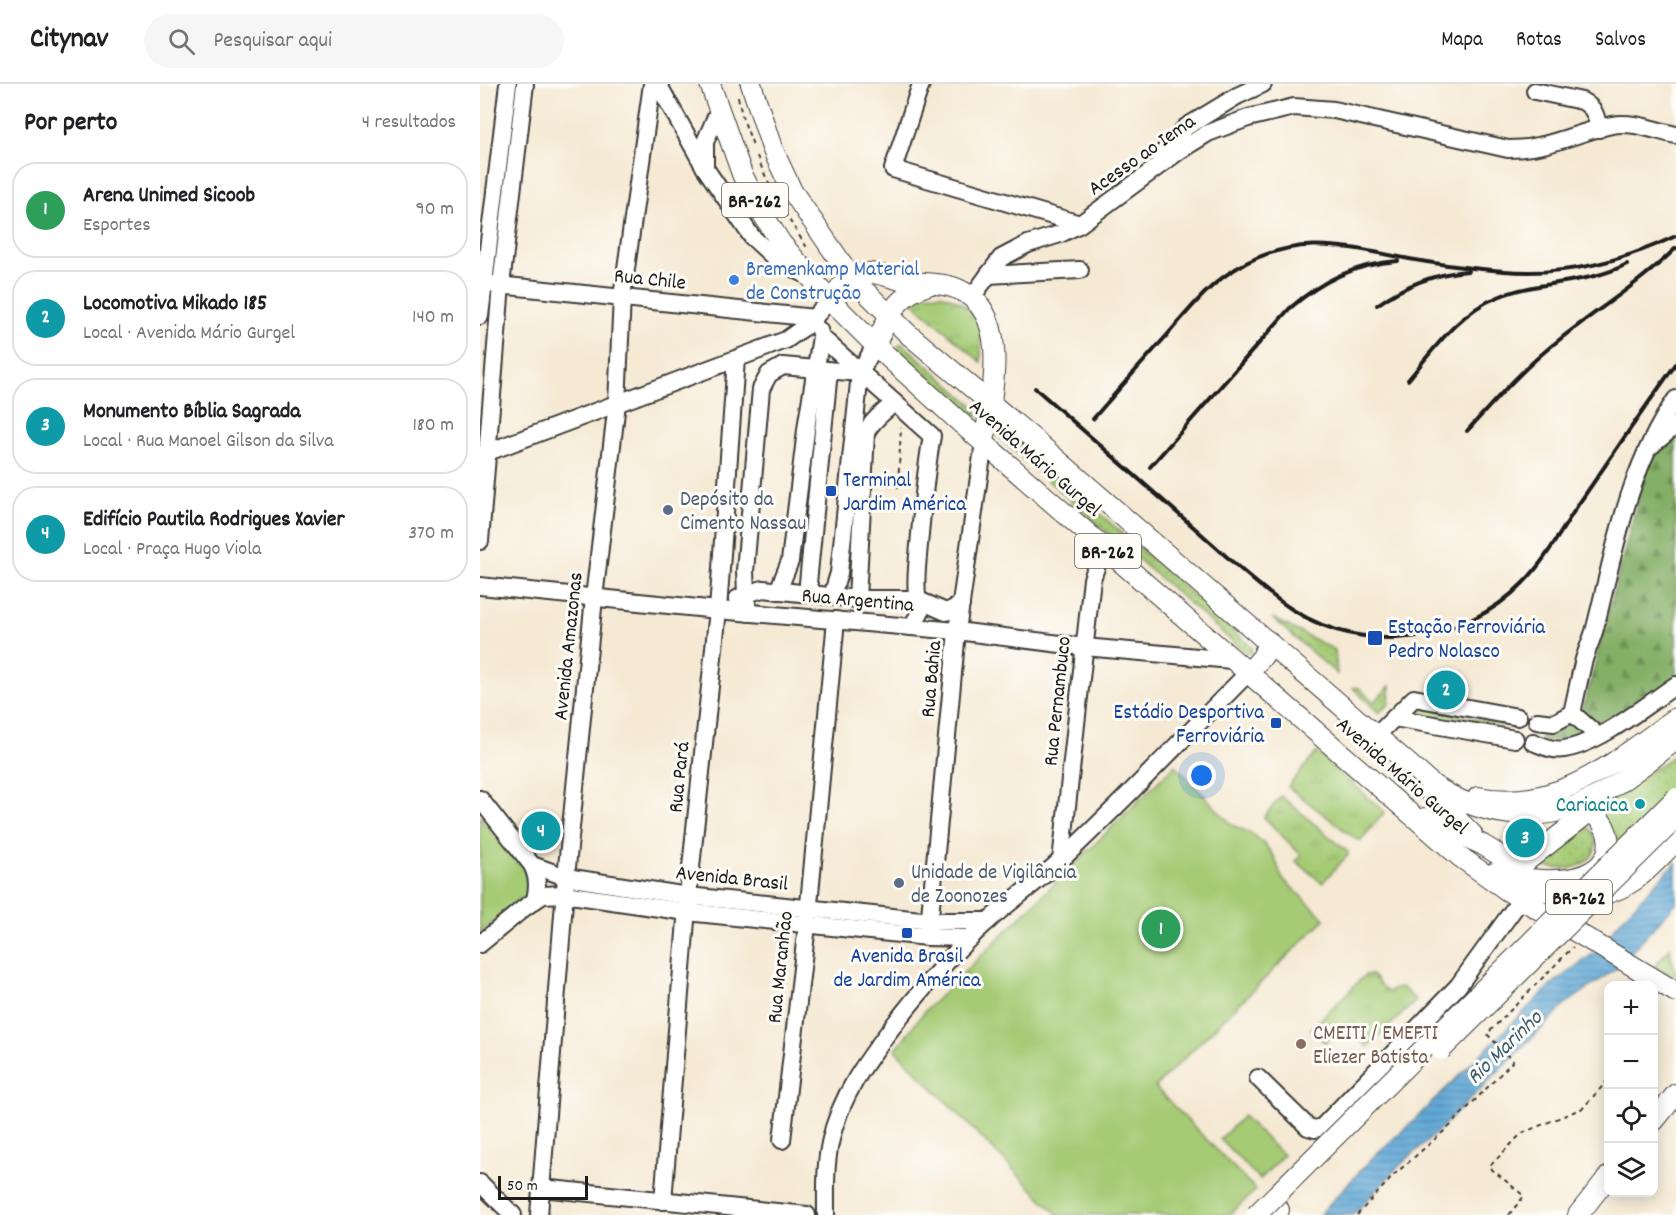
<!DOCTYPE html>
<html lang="pt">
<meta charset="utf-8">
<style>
body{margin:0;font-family:Dekko,sans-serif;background:#f6f6f6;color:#202124}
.controls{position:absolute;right:18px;bottom:18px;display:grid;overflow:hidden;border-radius:12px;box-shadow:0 3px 15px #0003}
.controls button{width:54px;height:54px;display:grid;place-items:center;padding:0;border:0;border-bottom:2px solid #e0e0e0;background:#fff;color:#202124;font:30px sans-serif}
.scale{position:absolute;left:18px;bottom:15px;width:90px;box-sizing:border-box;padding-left:6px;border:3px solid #1c1c1c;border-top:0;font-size:16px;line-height:21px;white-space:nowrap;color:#1c1c1c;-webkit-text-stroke:4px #fdfcf7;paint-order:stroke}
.you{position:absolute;left:722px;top:692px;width:21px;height:21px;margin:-15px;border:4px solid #fff;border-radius:50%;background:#1a73e8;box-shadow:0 0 0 9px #1a73e833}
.badge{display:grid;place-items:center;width:39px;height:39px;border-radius:50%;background:#1f6fb2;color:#fff;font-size:20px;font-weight:700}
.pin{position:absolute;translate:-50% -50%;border:3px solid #fff;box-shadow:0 2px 6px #0006}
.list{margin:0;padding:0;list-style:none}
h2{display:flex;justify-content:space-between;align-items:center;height:78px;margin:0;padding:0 24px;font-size:26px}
h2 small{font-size:20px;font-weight:400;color:#757577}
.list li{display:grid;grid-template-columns:39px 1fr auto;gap:18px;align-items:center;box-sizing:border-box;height:96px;margin:0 12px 12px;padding:0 12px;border:2px solid #e0e0e0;border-radius:24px}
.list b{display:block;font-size:22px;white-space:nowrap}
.list p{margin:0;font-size:20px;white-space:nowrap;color:#757577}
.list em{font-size:20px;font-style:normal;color:#757577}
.icon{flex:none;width:33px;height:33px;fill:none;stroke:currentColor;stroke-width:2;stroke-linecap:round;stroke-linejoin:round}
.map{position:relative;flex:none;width:1196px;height:1131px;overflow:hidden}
header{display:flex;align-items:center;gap:36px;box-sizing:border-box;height:84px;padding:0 30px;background:#fff;border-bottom:2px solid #e0e0e0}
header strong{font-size:28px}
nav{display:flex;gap:33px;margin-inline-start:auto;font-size:21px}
.search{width:420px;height:54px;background:#f6f6f6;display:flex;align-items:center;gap:15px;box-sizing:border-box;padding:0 21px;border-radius:33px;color:#757577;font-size:22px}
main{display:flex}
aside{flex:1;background:#fff}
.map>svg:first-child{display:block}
.grass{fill:url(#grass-tufts);stroke:#607448;stroke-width:1.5}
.forest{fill:url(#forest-firs);stroke:#506641;stroke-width:1.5}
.park{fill:#a5cb75;stroke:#607448;stroke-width:1.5}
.garden{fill:url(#garden-dots);stroke:#607448;stroke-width:1.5}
.water{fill:url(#water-rules);stroke:#3e6279;stroke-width:1.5}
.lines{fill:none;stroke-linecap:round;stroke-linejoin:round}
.minor-casing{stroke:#3d3b37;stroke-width:20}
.major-casing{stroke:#3d3b37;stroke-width:22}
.path{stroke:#3d3b37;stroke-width:2;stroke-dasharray:4.5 4.5;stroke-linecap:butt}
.minor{stroke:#fff;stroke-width:16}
.major{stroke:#fff;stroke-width:20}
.rail{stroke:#1c1c1c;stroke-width:4}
.major-bridge-casing{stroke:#3d3b37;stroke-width:22;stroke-linecap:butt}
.major-bridge{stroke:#fff;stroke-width:20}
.shop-dot{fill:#3f7fe0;stroke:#fdfcf7;stroke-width:2}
.transit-dot{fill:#1a4fb4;stroke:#fdfcf7;stroke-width:2}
.service-dot{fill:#5c6f8a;stroke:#fdfcf7;stroke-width:2}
.culture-dot{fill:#0f9aa8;stroke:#fdfcf7;stroke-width:2}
.education-dot{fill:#8d6e63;stroke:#fdfcf7;stroke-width:2}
.labels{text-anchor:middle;stroke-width:6;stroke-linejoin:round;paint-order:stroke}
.shield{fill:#fdfcf7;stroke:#605f5e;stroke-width:1.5}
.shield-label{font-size:20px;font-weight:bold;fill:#1c1c1c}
.street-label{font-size:21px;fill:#1c1c1c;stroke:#fdfcf7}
.shop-label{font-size:21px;fill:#366cbe;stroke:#fdfcf7;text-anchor:start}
.transit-label{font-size:21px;fill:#164399;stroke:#fdfcf7;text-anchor:start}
.service-label{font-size:21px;fill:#4e5e75;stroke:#fdfcf7;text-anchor:start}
.culture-label{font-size:21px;fill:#0d838f;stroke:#fdfcf7;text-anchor:end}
.education-label{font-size:21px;fill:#785e54;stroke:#fdfcf7;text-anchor:start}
.water-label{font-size:22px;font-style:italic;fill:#3a5b70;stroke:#fdfcf7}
</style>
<header>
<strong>Citynav</strong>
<div class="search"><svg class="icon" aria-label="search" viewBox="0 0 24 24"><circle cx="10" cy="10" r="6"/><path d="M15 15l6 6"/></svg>Pesquisar aqui</div>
<nav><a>Mapa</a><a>Rotas</a><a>Salvos</a></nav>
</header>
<main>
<aside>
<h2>Por perto<small>4 resultados</small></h2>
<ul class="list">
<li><span class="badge" style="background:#2e9e5b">1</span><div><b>Arena Unimed Sicoob</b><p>Esportes</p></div><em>90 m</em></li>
<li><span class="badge" style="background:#0f9aa8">2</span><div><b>Locomotiva Mikado 185</b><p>Local · Avenida Mário Gurgel</p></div><em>140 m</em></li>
<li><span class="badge" style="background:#0f9aa8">3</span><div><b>Monumento Bíblia Sagrada</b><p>Local · Rua Manoel Gilson da Silva</p></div><em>180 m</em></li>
<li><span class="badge" style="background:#0f9aa8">4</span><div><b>Edifício Pautila Rodrigues Xavier</b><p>Local · Praça Hugo Viola</p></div><em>370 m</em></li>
</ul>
</aside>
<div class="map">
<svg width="1196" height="1131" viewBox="0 0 1196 1131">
<defs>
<pattern id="grass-tufts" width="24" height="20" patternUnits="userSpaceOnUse" patternTransform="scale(1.5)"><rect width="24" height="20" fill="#a5cb75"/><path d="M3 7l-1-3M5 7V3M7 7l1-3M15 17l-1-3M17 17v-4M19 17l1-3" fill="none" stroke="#8dae65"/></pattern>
<pattern id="forest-firs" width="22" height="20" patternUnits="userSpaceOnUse" patternTransform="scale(1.5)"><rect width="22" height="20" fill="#84af66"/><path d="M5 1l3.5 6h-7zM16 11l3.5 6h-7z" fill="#6b8e53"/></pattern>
<pattern id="garden-dots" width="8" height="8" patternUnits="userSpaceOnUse" patternTransform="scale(1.5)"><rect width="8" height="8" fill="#a5cb75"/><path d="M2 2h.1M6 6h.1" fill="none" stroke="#8dae65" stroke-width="1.8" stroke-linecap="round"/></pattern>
<pattern id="water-rules" width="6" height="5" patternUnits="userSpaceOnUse" patternTransform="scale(1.5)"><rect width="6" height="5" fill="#5fa7d6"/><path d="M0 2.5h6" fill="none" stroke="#4e87ad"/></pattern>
</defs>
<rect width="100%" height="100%" fill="#fdfcf7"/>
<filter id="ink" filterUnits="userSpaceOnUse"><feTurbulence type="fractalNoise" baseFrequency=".0167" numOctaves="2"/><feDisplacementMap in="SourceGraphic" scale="12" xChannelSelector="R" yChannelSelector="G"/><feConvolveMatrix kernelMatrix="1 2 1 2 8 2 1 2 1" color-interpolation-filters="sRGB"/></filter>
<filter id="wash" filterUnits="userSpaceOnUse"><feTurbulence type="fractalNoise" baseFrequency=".008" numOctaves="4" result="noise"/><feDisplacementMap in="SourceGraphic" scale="24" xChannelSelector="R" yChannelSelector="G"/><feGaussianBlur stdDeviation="1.35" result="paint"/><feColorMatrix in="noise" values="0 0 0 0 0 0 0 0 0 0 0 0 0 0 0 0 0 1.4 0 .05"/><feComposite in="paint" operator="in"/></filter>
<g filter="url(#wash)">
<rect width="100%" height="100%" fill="#f5e9d3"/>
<!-- grass -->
<g class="grass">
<path d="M460 210C470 212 476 215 485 222 505 236 501 256 501 278L430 216 434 211Z"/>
<path d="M945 623 1022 641 1020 652 935 633Z"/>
<path d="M837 668 905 728 881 756H877L808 703Z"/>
<path d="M801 712 868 768V771L842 799 816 777 821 771 784 733Z"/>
<path d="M885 891H892L907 908 922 903 936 917 887 963 865 939 845 959 831 945Z"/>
</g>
<!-- forest -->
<g class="forest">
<path d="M1196 331V595L1140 634 1128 637H1100L1167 380 1190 339Z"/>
<path d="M1092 638 1108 652 1061 658V648Z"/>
</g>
<!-- park -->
<g class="park">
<path d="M695 681 752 741 770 749 784 759 795 774 802 794 845 835 675 1003 776 1106 749 1131H578L415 966 445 927Z"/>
<path d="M0 732 39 781 42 779 54 803 43 818 40 815 0 849Z"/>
<path d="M763 1032 803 1071 780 1096 740 1055Z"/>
</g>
<!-- garden -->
<g class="garden">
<path d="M421 260 424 261 496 324 498 334 419 266 418 262Z"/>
<path d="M513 336 772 563V569H766L511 347Z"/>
<path d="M792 534 855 566 857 590Z"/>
<path d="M910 602 909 620 899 629 873 604 878 603 894 618Z"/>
<path d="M1196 670V706L1137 765 1118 723Z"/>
<path d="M1104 740C1124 753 1117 777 1095 783 1083 787 1069 784 1057 781Z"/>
<path d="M1190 864C1190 875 1196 883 1196 890L1185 889 1174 882Z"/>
</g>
<!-- water -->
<path class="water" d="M1196 778V819L1136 885 1086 920 954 1051 916 1085 873 1131H839L895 1071 930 1040 1072 900 1114 869 1147 829Z"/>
</g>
<g filter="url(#ink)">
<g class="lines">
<!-- minor casing -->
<g class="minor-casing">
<g id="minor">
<path d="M178 0 225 84 272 153 297 176 325 190"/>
<path d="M441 0 413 85 600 140"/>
<path d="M1055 7 1102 17C1115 24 1116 32 1119 45"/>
<path d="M680 72 706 43 757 12 783 0"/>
<path d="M225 84V58L238 28"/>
<path d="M508 191 600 186"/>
<path d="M0 199 335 234"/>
<path d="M492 213 521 174 548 160 580 150 600 140 699 67 728 49 768 34 814 23 854 26 1028 65C1069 65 1094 49 1132 41 1153 37 1176 47 1196 51"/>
<path d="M0 232 28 0"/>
<path d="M341 253 452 352C446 384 443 417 440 450 438 476 433 504 440 529L431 543"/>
<path d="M1171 362 1196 341"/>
<path d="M0 371 306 256 327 241 350 216"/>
<path d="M0 457 21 201 45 0"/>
<path d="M0 502 238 526 477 547 604 563 752 576"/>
<path d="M298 507 310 477 327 338 341 253 339 246"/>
<path d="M333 510 328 499 349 287"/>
<path d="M352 512 359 489 380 289 395 261"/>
<path d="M257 515 266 510 283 505 377 515H436L466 528 481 521"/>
<path d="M377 515 386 349C391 337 404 328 414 319"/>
<path d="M269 529 266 510 265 487 281 305 289 290 303 282 380 289"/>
<path d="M1092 629 1118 652"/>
<path d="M914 634 1035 655"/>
<path d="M1057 637 1074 639 1092 629C1096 612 1099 596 1103 579 1106 567 1112 556 1115 544 1135 465 1148 384 1196 315"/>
<path d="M896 652 934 614 1038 633"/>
<path d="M1053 658C1063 662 1073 667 1084 665 1119 660 1166 621 1196 601"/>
<path d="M0 715 52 781C58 794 58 802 55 816"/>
<path d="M581 777 612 495 618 478 625 465"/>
<path d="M52 781 86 793 208 812 451 837H508"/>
<path d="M448 853 477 547 504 358"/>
<path d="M0 860 44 824 63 811 84 810 207 828 448 853 491 854"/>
<path d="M778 994 828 1043 835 1045 842 1043 978 902 1041 815"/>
<path d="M302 1056 327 841 356 536"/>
<path d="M0 1099 33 1131"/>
<path d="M61 1104 327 1131"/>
<path d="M183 1117 208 812 238 526 256 275"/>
<path d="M59 1131 86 793 114 514 137 319 142 213 172 0"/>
<path d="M346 1131C346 1107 345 1083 350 1059 360 1010 391 971 420 933 447 899 476 865 509 836 533 815 559 797 582 775 646 715 706 651 768 589"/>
</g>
</g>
<!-- major casing -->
<g class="major-casing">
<g id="major">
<path d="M230 0 262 90 279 124 301 159 350 216 395 261 483 341 979 772 1028 807 1196 908"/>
<path d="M271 0 292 64 312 107 371 193 427 249 551 353 953 701C1000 732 1058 742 1109 716 1140 701 1168 677 1196 656"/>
<path d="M350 216C356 209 364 197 372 193 387 183 410 194 426 197 442 200 465 198 480 206 533 231 511 313 504 358"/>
<path d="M395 261C410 232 414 212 448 201"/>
<path d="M768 589 783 572 788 557"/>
<path d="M949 707 992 750"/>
<path d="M998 713C1078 729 1135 677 1196 634"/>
<path d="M945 734 1003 761 1024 774 1044 779 1104 732 1102 724"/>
<path d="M1014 789C1063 806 1106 829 1155 796 1170 785 1183 770 1196 757"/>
<path d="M1047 795C1067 797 1094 798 1112 787 1143 769 1127 725 1094 723"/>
<path d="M1174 1037 1196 1010"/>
<path d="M794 1131 799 1126"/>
<path d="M1098 1131 1128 1093"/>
</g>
</g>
<!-- path -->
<g class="path">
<path d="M258 13 262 32 274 64"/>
<path d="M277 72C290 106 308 135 328 165"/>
<path d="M397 399 418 403 421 343"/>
<path d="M877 1131 915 1090 970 1042 1033 977 1007 950 1093 863"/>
<path d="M1029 1131 1044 1112 1009 1083 1042 1049 1103 1024 1128 996"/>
</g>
<!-- minor -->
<use href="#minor" class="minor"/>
<!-- major -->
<use href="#major" class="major"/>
<!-- rail -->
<g class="rail">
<path d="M897 221C923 202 956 189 988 187"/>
<path d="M928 296C954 265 979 228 1018 213 1059 196 1104 202 1147 180"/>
<path d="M555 304C604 347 653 390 702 433 737 463 776 502 813 526 885 572 984 560 1043 499 1066 476 1082 445 1100 418 1132 372 1163 325 1196 280"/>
<path d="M613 335C638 306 663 278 688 250 709 226 729 200 757 184 825 144 877 167 947 178 972 182 998 185 1024 187 1086 192 1140 178 1196 152"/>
<path d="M987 347C1016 315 1045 282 1079 256 1118 225 1160 199 1196 164"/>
<path d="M670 383 809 225C841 197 875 180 918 177"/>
</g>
<!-- major-bridge casing -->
<g class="major-bridge-casing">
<g id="major-bridge">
<path d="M961 966 1196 734"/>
<path d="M776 1131 1196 714"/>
</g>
</g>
<!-- major-bridge -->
<use href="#major-bridge" class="major-bridge"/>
</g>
</g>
<!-- markers -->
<circle class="shop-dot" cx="254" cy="196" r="6"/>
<g class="transit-dot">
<rect x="345" y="401" width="12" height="12" rx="3"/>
<rect x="887" y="546" width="16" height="16" rx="3"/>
<rect x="790" y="633" width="12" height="12" rx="3"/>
<rect x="421" y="843" width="12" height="12" rx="3"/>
</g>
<g class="service-dot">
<circle cx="188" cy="426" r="6"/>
<circle cx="419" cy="799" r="6"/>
</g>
<circle class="culture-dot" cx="1160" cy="720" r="6"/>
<circle class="education-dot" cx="821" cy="960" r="6"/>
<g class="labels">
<!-- shield labels -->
<g class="shield">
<rect x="242" y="99" width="66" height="34" rx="4.5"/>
<rect x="595" y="450" width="66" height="34" rx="4.5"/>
<rect x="1066" y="796" width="66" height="34" rx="4.5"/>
</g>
<g class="shield-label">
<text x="275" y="123">BR-262</text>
<text x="628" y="474">BR-262</text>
<text x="1099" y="820">BR-262</text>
</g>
<!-- street labels -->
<g class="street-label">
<text transform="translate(661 70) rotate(-35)" y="7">Acesso ao Iema</text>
<text transform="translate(170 194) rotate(6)" y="7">Rua Chile</text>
<text transform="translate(556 373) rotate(41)" y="7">Avenida Mário Gurgel</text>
<text transform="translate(378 515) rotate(5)" y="7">Rua Argentina</text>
<text transform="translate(87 562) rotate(-84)" y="7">Avenida Amazonas</text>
<text transform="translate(450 595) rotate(-85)" y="7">Rua Bahia</text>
<text transform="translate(576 617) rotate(-84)" y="7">Rua Pernambuco</text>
<text transform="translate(923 691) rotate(41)" y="7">Avenida Mário Gurgel</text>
<text transform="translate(198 693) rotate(-84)" y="7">Rua Pará</text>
<text transform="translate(252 793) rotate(6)" y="7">Avenida Brasil</text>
<text transform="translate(299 883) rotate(-84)" y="7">Rua Maranhão</text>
</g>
<!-- shop labels -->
<g class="shop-label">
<text x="266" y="191">Bremenkamp Material<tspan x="266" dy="24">de Construção</tspan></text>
</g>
<!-- transit labels -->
<g class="transit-label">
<text x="363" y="402">Terminal<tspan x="363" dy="24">Jardim América</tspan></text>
<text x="908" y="549">Estação Ferroviária<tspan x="908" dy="24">Pedro Nolasco</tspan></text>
<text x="784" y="634" text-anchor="end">Estádio Desportiva<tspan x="784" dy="24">Ferroviária</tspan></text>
<text x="427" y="878" text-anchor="middle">Avenida Brasil<tspan x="427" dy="24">de Jardim América</tspan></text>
</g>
<!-- service labels -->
<g class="service-label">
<text x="200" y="421">Depósito da<tspan x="200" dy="24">Cimento Nassau</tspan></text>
<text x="431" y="794">Unidade de Vigilância<tspan x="431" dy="24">de Zoonozes</tspan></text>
</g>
<!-- culture labels -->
<g class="culture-label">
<text x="1148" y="727">Cariacica</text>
</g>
<!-- education labels -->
<g class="education-label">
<text x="833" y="955">CMEITI / EMEFTI<tspan x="833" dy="24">Eliezer Batista</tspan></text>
</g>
<!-- water labels -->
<g class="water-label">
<text transform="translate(1023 962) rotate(-44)" y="8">Rio Marinho</text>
</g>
</g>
</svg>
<div class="controls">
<button>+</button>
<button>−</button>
<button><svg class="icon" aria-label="locate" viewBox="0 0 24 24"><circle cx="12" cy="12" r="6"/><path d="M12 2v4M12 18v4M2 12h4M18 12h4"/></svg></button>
<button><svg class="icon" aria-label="layers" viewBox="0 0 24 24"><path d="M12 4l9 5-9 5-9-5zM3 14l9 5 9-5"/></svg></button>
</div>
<div class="scale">50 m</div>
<div class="you"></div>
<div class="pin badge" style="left:681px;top:845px;background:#2e9e5b">1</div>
<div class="pin badge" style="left:966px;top:606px;background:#0f9aa8">2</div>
<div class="pin badge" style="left:1045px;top:754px;background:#0f9aa8">3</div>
<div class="pin badge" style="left:61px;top:747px;background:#0f9aa8">4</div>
</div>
</main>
